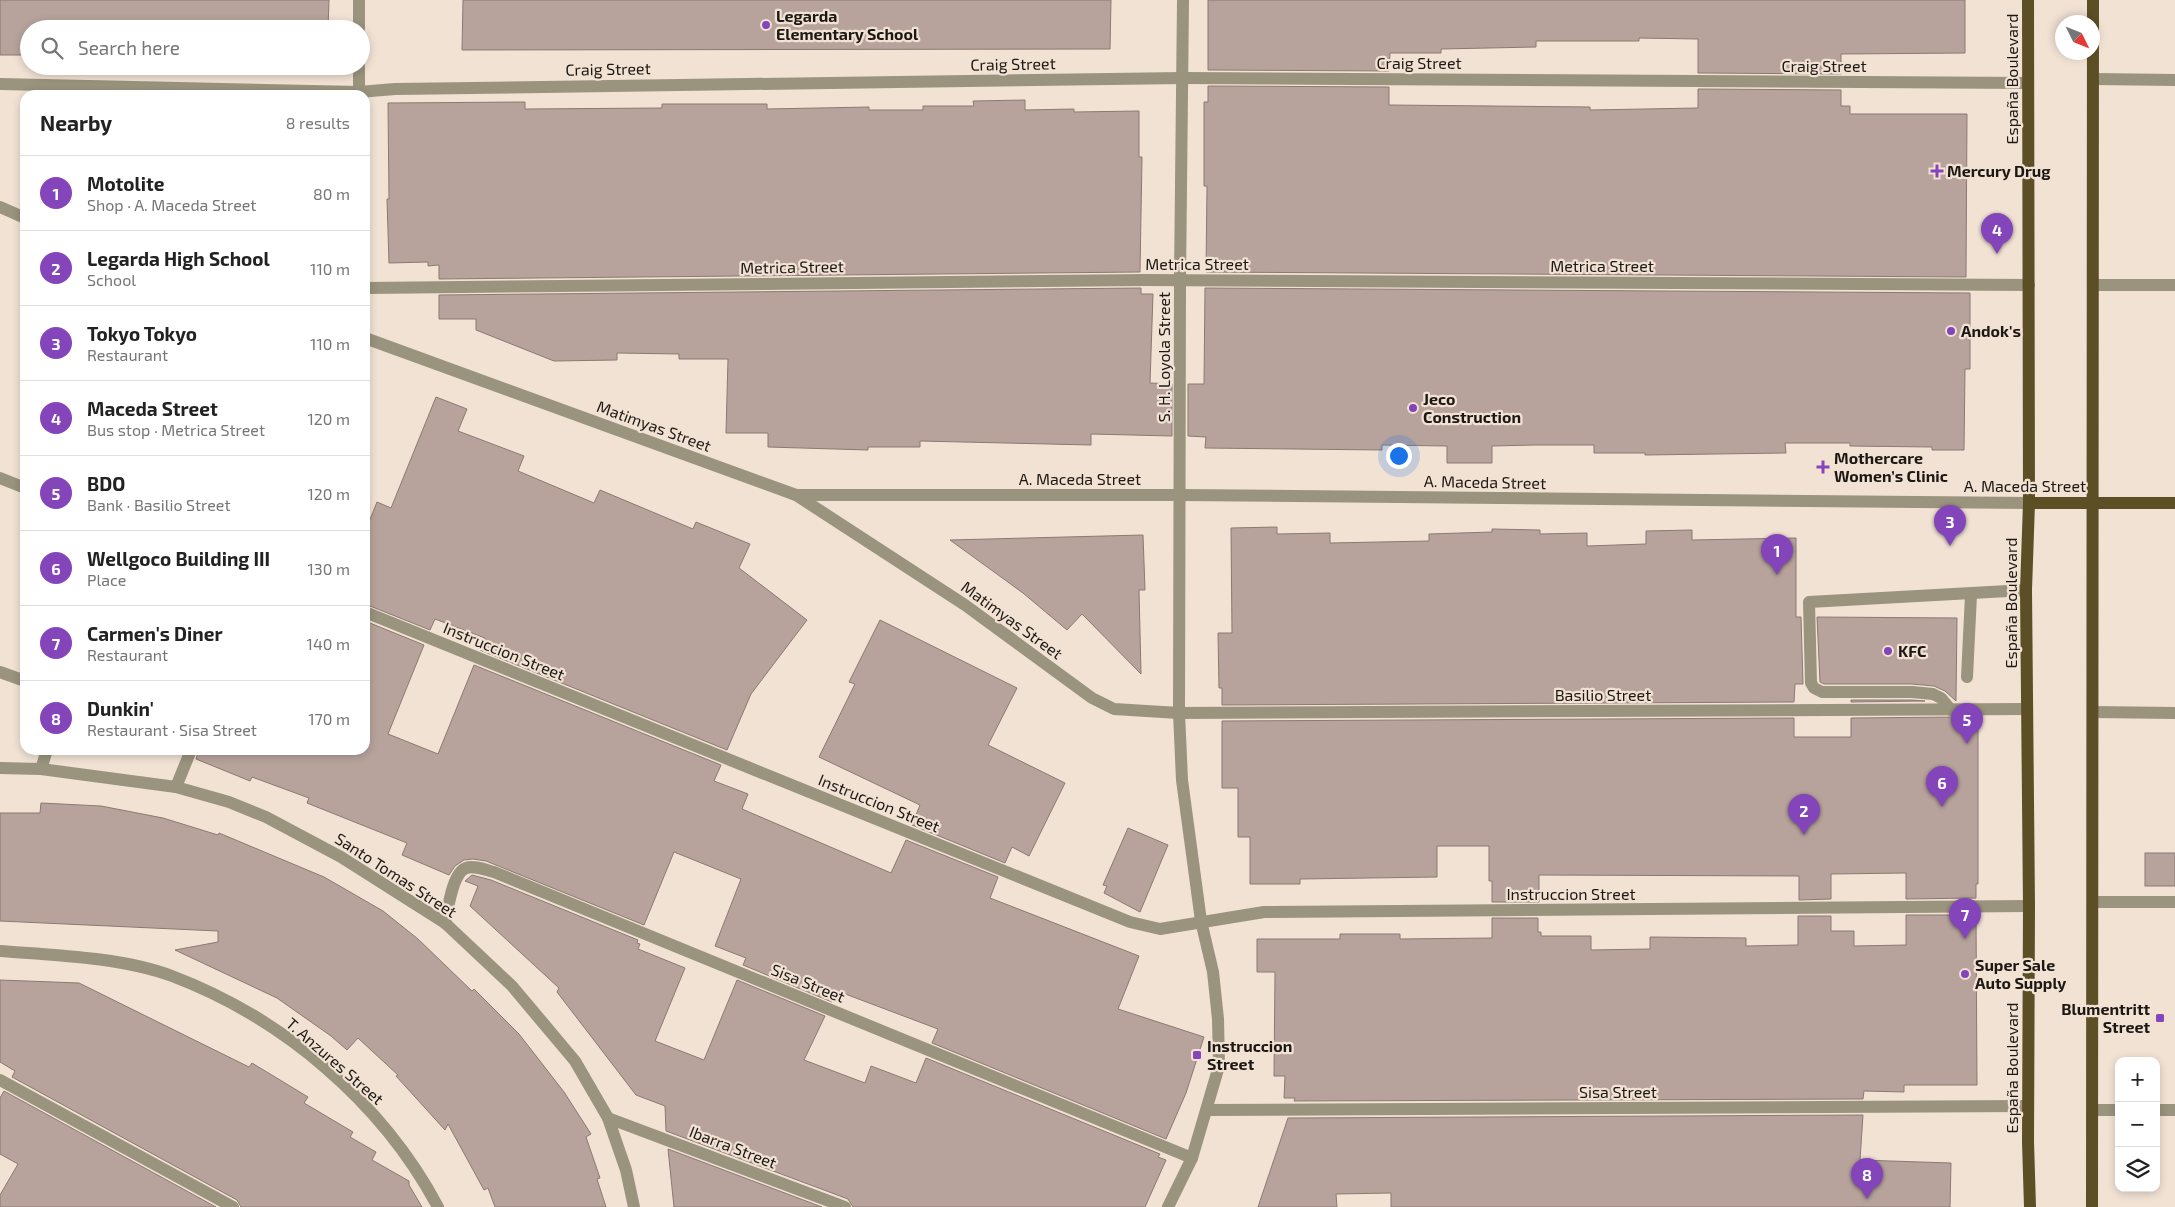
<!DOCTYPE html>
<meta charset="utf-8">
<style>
body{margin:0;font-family:"Exo 2",sans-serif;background:#f2f2f2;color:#222}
.controls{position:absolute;right:15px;bottom:15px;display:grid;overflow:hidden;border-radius:10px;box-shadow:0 2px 8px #0003}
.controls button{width:45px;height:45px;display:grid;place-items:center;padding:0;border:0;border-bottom:1px solid #e0e0e0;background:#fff;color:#222;font:25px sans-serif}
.compass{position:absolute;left:2055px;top:15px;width:45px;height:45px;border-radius:50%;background:#fff;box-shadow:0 2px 8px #0003;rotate:133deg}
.you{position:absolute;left:1398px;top:455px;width:18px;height:18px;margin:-12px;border:4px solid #fff;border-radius:50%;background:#1a73e8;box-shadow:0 0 0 8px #1a73e833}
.badge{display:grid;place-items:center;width:32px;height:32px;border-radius:50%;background:#8445ba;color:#fff;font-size:16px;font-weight:700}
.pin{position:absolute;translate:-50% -41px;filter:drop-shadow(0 1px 2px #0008)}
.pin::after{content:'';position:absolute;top:26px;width:18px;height:15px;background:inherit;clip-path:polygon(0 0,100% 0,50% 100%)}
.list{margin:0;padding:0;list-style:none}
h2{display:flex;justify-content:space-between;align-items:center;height:65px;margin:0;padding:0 20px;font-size:21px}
h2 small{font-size:16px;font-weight:400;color:#767676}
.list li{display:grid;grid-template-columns:32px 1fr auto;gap:15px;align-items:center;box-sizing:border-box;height:75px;padding:0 20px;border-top:1px solid #e0e0e0}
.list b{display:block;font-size:19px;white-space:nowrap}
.list p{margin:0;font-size:16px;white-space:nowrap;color:#767676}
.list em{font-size:16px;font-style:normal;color:#767676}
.icon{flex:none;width:28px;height:28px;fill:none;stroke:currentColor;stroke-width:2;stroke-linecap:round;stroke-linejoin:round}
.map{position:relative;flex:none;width:2175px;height:1207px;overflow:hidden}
.search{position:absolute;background:#fff;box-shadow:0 2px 8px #0003;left:20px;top:20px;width:350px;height:55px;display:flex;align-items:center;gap:12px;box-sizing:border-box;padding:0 18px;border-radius:28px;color:#767676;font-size:19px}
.panel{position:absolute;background:#fff;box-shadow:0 2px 8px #0003;left:20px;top:90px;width:350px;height:665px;border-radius:15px}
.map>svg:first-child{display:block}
.building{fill:#b7a39c;stroke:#8b7972}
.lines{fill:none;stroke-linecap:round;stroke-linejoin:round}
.minor{stroke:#9a937d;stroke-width:12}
.major{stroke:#5c4f26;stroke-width:12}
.poi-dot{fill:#8445ba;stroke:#f1e2d4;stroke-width:2}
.labels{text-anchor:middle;stroke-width:4.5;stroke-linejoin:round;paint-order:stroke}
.poi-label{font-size:16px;font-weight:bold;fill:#1d1813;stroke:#f1e2d4;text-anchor:start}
.street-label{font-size:16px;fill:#1d1813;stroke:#f1e2d4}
</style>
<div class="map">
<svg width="2175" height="1207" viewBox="0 0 2175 1207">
<rect width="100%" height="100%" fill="#f1e2d4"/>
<!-- building -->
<g class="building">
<path d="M0 0H329L328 29H29V55H0Z"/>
<path d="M463 0H1111L1110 49 462 50Z"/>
<path d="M1208 0H1965V53L1841 54V74L1698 73V39L1639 38V41H1536V47L1441 49V53H1390L1389 71 1208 70Z"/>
<path d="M1208 86 1389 87V105L1590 107V110L1698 108V89L1841 90V106H1850V114H1967L1966 277 1206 272 1207 186H1204V102H1208Z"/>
<path d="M1025 100V110L1074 109V112L1139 111V157H1142L1140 272 439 279V265L428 266V262L389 263 387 199H389L388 103 525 102V109L662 108V104H767V109L869 107V110H923V106H974L973 101Z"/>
<path d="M1141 288V294H1153L1150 383 1172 384V436L1091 434V445L920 441V447H868V450L768 447V433H726L728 359H679V354L617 353V360L554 361 476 330V319H439V295Z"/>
<path d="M1205 288 1970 293V369H1965L1964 450H1932V447L1850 446V443H1785L1786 453 1645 455V453H1594V445H1535L1492 446V463H1447V446L1382 445V450L1205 448 1206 437 1188 436V384H1204Z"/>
<path d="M436 397 467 409 458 431 524 456 518 471 594 503 600 490 693 529 696 522 750 544 739 568 807 620 751 694 727 750 480 650 485 638 435 619 430 630 365 604V532L377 502 391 508Z"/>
<path d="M1277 527V534L1330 533V543L1429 541V534L1492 532V529L1540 530V534L1587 533V546L1646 544V531L1692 530V540L1796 538V617H1801L1803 684H1795L1794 702 1222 705V688H1219L1218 633H1232L1231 528Z"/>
<path d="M1143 535 1145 590H1139L1141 674 1082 614 1067 630 1023 593 950 540Z"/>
<path d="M1817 617 1957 618 1956 701 1945 691 1934 686 1912 684H1824L1820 682Z"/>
<path d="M880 620 1017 688 988 745 1065 783 1029 856 1012 847 1005 863 912 825 920 805 819 757 855 684 849 682Z"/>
<path d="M365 621 424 645 388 734 438 754 474 665 721 765 714 781 748 794 742 809 891 873 906 840 998 877 990 898 1139 956 1118 1009 1204 1037 1186 1093 1166 1139 932 1043 938 1029 840 992 837 999 834 998 832 1002 743 965 746 958 715 946 741 879 674 852 644 925 486 861 473 859 464 860 455 866 449 875 402 855 407 843 307 803 309 798 252 777 250 781 196 759 199 750H365Z"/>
<path d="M1851 700H1912L1925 701 1851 702Z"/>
<path d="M1956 717 1955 729H1978V884H1976V898L1906 899V873L1831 874V899L1799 900V876L1539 875V902H1492V881H1489V846H1437V877L1300 879V884H1250V837H1238V788H1222V721L1794 718V737H1851V718Z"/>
<path d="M41 803 101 806 163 818 218 835 219 833 324 877 383 911 418 939 472 991 474 989 519 1034 564 1092 591 1134 586 1137 600 1178 597 1179 606 1207H495L488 1188 484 1190 448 1124 445 1130 396 1076 398 1075 358 1038 347 1050 331 1036 277 998 175 950 218 942V931L0 921V813H40Z"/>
<path d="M1128 828 1168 845 1140 912 1104 893 1107 886 1103 885Z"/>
<rect x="2145" y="853" width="30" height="33"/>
<path d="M472 875 491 880 638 940 637 943 640 944 638 949 685 968 655 1041 704 1060 737 980 825 1016 804 1060 865 1083 871 1066 916 1083 926 1058 1160 1154 1158 1157 1166 1160 1145 1207H853L848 1199 666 1131 665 1106 636 1095 557 992 559 988 470 906 478 886 465 881Z"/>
<path d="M1906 915H1976L1977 1085H1904V1092L1864 1091 1863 1099 1294 1101 1295 1098H1284L1285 1076H1274L1275 972H1257V939H1340V934H1400V939L1492 938V918H1538V932H1541V936H1591V950L1650 949V937L1746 938V946L1798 945V916H1831V931H1854V946L1906 945Z"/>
<path d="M0 980 79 983 249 1067 252 1063 308 1097 304 1103 353 1132 350 1137 376 1152 372 1160 409 1181V1185L422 1207H241L237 1200 12 1077 15 1071 0 1062Z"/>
<path d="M4 1091 216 1207H0V1195L18 1164 0 1154V1098Z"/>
<path d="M1863 1115 1860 1160 1951 1163 1950 1207H1391V1193L1336 1194 1337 1207H1258L1288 1118Z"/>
<path d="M668 1149 822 1207H674Z"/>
</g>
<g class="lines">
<!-- minor -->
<g class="minor">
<path d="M359 0V29"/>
<path d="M359 66V95"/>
<path d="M2094 79 2175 80"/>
<path d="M0 84 359 92 395 89 1183 78 2028 83"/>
<path d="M0 207 25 218"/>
<path d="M2093 285H2175"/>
<path d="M365 288 1145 280 2029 285"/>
<path d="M365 338 796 495 965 605 1092 698 1114 709 1179 713 2027 709"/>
<path d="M0 478 25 488"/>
<path d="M796 495H1180L2029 503"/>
<path d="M365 612 1130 922 1160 929 1264 912 2029 906"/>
<path d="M0 672 25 681"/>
<path d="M1967 677 1971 595"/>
<path d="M1951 710 1941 698 1933 694 1912 692H1822L1814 688 1811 683 1809 602 2026 590"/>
<path d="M2093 712 2175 713"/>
<path d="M0 768 41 769 176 787 229 802 266 817 341 857 445 923 512 986 575 1061 608 1118 626 1170 634 1207"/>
<path d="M41 769 47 750"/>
<path d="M176 787 191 750"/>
<path d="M2093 902H2175"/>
<path d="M445 923C448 910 452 873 466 868 474 865 486 870 494 872L1192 1158"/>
<path d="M0 951C53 955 122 957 172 976 283 1018 382 1102 438 1207"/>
<path d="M0 1080 233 1207"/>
<path d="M1207 1110 2028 1106"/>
<path d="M2093 1110H2119"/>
<path d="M2156 1110H2175"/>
<path d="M608 1118 845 1207"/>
<path d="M1168 1207 1192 1158 1219 1066 1218 1019 1213 972 1201 921 1182 780 1179 713 1180 280 1183 0"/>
</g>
<!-- major -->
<g class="major">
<path d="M2028 0 2029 503 2026 590 2029 906 2028 1142 2030 1207"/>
<path d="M2029 503H2175"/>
<path d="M2092 1207 2093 0"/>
</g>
</g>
<!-- markers -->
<g class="poi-dot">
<circle cx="766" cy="25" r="5"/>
<path d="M1934.5 163.5h5v5h5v5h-5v5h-5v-5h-5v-5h5z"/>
<circle cx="1951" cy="331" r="5"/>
<circle cx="1413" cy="408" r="5"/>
<path d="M1820.5 459.5h5v5h5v5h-5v5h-5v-5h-5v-5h5z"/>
<circle cx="1888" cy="651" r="5"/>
<circle cx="1965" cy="974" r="5"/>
<rect x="2155" y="1013" width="10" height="10" rx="2.5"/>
<rect x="1192" y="1050" width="10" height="10" rx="2.5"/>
</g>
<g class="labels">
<!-- poi labels -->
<g class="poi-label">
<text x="776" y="22">Legarda<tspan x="776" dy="18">Elementary School</tspan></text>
<text x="1947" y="177">Mercury Drug</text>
<text x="1961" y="337">Andok's</text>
<text x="1423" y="405">Jeco<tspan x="1423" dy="18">Construction</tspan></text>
<text x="1834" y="464">Mothercare<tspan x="1834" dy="18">Women’s Clinic</tspan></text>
<text x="1898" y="657">KFC</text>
<text x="1975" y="971">Super Sale<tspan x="1975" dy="18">Auto Supply</tspan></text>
<text x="2150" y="1015" text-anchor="end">Blumentritt<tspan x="2150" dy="18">Street</tspan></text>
<text x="1207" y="1052">Instruccion<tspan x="1207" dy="18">Street</tspan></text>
</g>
<!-- street labels -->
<g class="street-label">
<text x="1419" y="69">Craig Street</text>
<text transform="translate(1013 64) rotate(-1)" y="6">Craig Street</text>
<text x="1824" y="72">Craig Street</text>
<text transform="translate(608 69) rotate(-1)" y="6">Craig Street</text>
<text transform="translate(2012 79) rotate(-90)" y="6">España Boulevard</text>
<text x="1197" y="270">Metrica Street</text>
<text x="1602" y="272">Metrica Street</text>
<text transform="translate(792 267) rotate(-1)" y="6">Metrica Street</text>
<text transform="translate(1164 357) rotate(-90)" y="6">S. H. Loyola Street</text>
<text transform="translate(654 426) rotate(20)" y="6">Matimyas Street</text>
<text x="1080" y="485">A. Maceda Street</text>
<text transform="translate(1485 482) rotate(1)" y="6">A. Maceda Street</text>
<text x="2025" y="492">A. Maceda Street</text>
<text transform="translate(2011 603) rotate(-90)" y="6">España Boulevard</text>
<text transform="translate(1012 620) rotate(36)" y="6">Matimyas Street</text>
<text transform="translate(504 651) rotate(22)" y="6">Instruccion Street</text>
<text x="1603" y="701">Basilio Street</text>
<text transform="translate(879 803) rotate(22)" y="6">Instruccion Street</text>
<text transform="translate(396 875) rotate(33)" y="6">Santo Tomas Street</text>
<text x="1571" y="900">Instruccion Street</text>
<text transform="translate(808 983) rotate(22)" y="6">Sisa Street</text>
<text transform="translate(335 1061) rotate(41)" y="6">T. Anzures Street</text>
<text transform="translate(2012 1068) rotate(-90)" y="6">España Boulevard</text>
<text x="1618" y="1098">Sisa Street</text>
<text transform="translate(733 1147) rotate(21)" y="6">Ibarra Street</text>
</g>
</g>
</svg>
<div class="controls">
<button>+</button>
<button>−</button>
<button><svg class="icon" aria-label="layers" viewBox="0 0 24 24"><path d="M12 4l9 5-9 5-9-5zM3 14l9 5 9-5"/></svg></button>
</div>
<svg class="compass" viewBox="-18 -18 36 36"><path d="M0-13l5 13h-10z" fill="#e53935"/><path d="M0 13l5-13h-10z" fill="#767676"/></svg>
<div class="you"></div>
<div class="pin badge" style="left:1777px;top:575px">1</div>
<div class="pin badge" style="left:1804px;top:835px">2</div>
<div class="pin badge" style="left:1950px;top:546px">3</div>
<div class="pin badge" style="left:1997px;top:254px">4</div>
<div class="pin badge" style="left:1967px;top:744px">5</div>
<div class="pin badge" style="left:1942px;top:807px">6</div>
<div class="pin badge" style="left:1965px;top:939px">7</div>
<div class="pin badge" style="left:1867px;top:1199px">8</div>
<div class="search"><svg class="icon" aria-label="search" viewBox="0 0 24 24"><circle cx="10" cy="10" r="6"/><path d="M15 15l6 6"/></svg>Search here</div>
<section class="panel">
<h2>Nearby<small>8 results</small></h2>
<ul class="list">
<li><span class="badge">1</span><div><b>Motolite</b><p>Shop · A. Maceda Street</p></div><em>80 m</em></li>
<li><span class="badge">2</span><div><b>Legarda High School</b><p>School</p></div><em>110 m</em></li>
<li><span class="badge">3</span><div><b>Tokyo Tokyo</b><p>Restaurant</p></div><em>110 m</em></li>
<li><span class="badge">4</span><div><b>Maceda Street</b><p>Bus stop · Metrica Street</p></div><em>120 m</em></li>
<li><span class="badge">5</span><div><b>BDO</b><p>Bank · Basilio Street</p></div><em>120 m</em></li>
<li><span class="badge">6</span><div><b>Wellgoco Building III</b><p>Place</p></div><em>130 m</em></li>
<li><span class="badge">7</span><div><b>Carmen's Diner</b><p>Restaurant</p></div><em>140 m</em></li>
<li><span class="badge">8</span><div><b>Dunkin'</b><p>Restaurant · Sisa Street</p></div><em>170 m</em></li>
</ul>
</section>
</div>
